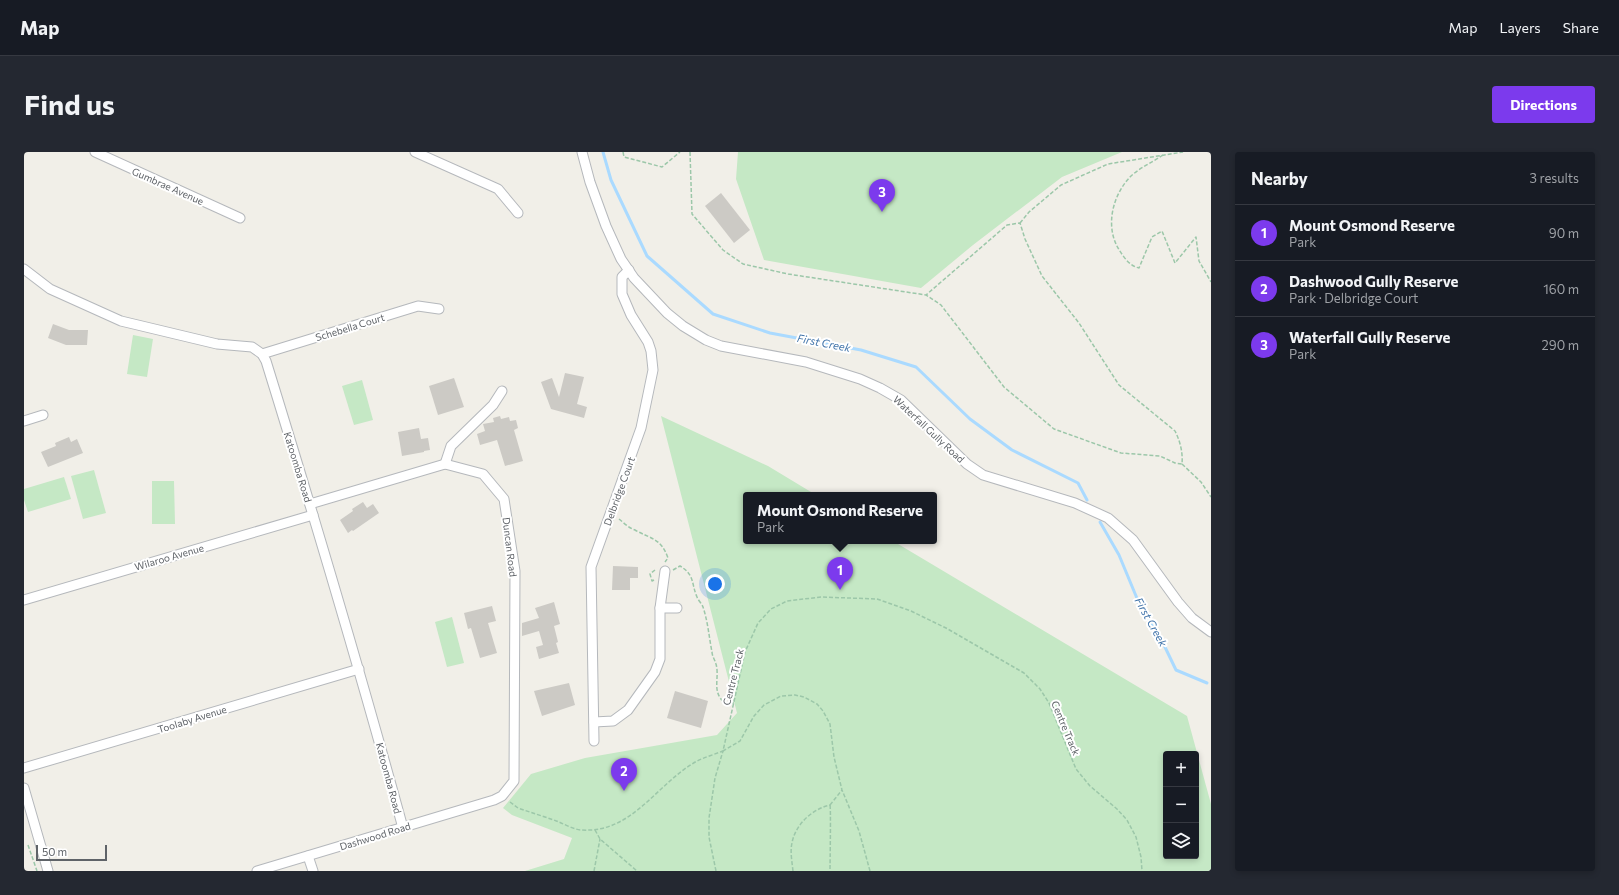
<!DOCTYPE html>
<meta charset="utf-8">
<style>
body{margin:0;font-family:Commissioner,sans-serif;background:#242831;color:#f1f3f6}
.controls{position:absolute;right:12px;bottom:12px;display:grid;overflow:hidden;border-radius:4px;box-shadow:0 2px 6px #0003}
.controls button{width:36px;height:36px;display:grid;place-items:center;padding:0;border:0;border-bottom:1px solid #363941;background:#171b24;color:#f1f3f6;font:20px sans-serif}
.scale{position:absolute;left:12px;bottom:10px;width:71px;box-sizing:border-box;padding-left:4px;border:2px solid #5f6368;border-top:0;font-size:11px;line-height:14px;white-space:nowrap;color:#5f6368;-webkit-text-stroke:3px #fff;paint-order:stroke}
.you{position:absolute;left:691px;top:432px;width:14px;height:14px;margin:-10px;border:3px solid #fff;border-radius:50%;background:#1a73e8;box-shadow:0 0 0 6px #1a73e833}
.badge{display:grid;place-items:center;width:26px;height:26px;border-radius:50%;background:#7c3aed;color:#fff;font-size:13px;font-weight:700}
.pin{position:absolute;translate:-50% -33px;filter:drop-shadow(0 1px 2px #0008)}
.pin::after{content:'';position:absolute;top:21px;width:14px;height:12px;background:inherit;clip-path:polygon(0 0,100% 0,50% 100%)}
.popup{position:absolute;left:719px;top:340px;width:194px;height:52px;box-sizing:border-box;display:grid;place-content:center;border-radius:4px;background:#171b24;filter:drop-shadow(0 1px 3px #0005);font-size:13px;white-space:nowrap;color:#9ea1a6}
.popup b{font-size:15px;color:#f1f3f6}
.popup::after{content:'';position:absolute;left:50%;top:100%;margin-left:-8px;border:8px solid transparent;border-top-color:#171b24}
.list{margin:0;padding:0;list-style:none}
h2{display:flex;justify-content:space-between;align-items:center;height:52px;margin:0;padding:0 16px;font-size:17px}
h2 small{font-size:13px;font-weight:400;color:#9ea1a6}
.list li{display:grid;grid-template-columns:26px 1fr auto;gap:12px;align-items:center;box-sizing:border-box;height:56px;padding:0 16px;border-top:1px solid #363941}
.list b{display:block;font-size:15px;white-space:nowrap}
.list p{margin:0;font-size:13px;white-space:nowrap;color:#9ea1a6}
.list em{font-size:13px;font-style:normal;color:#9ea1a6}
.icon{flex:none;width:22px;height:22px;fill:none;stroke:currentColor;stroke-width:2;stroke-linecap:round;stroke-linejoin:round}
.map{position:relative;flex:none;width:1187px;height:719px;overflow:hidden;border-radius:4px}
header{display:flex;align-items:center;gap:24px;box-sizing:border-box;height:56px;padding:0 20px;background:#171b24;border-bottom:1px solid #363941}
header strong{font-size:19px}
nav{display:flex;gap:22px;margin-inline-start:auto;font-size:14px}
.intro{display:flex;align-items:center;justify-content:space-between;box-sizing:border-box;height:96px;padding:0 24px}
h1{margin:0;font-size:28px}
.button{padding:10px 18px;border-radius:4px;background:#7c3aed;color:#fff;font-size:14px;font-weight:700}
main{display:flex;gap:24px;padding:0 24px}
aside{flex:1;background:#171b24;border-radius:4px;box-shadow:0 2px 6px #0003}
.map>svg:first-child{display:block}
.green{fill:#c5e8c5;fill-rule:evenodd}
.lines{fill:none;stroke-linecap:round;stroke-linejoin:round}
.stream{stroke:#aadaff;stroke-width:3}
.building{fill:#cccac5}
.minor-casing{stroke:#b5b8bc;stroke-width:11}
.path{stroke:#9cc7a9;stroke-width:1.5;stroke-dasharray:4 2;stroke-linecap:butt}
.minor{stroke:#fff;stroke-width:9}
.labels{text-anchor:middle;stroke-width:4;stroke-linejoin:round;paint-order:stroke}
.street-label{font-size:10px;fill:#5f6368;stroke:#fff}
.water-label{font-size:11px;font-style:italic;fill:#4174aa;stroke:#fff}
</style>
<header>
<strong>Map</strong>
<nav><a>Map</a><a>Layers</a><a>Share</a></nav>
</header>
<div class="intro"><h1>Find us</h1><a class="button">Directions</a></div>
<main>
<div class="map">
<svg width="1187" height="719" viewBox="0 0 1187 719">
<rect width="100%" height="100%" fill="#f1efe8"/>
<!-- green -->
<g class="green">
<path d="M714 0H1098L1038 25 949 93 897 136 740 108 712 27Z"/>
<path d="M109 183 129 187 123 225 103 222Z"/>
<path d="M338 228 349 268 330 273 318 234Z"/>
<path d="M637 264 744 314 792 343H722V389H869L1163 564 1187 652V719H501L540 707 548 686 488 663 479 656 507 622 561 606 693 583 713 561ZM1142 602H1172V704H1142Z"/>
<path d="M70 318 82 361 59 367 47 324Z"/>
<path d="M40 325 47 347 4 360 0 348V337Z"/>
<path d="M128 329H150L151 372H128Z"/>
<path d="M428 465 440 511 423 515 411 470Z"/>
</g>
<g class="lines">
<!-- stream -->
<g class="stream">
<path d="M579 0 587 28 623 104 689 162 746 181 837 198 892 215 946 267 988 298 1054 331 1063 348"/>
<path d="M1076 370 1095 403 1117 456 1139 491 1152 518 1183 531"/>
</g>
</g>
<!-- building -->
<g class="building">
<path d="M697 41 726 78 710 91 681 54Z"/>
<path d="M29 172 45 178H64L63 193H42L24 186Z"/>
<path d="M541 221 560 225 553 252 563 255 560 266 527 257 517 230 528 226 535 245Z"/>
<path d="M430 226 440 255 414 263 405 234Z"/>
<path d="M476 264 477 267 485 265 486 269 492 268 494 276 490 278 499 309 481 314 473 288 456 293 453 282 461 279 459 272 470 270 469 266Z"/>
<path d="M395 276 397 287 404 286 406 298 400 299V300L378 304 374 280Z"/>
<path d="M45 285 47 290 53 287 59 301 24 315 17 300 32 294 31 291Z"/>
<path d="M339 350 343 356 349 352 355 361 329 379 328 378 324 381 316 368 329 359 328 357Z"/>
<path d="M589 414 614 415V426H606V438H588Z"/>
<path d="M530 450 536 472 530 474 534 490 532 491 535 501 515 507 512 495 519 493 515 479 498 484V471L515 466 511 456Z"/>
<path d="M468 454 472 469 464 471 473 501 456 506 447 476 444 477 440 461Z"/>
<path d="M545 531 551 553 518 564 510 539Z"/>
<path d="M651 539 684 549 677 576 643 566Z"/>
</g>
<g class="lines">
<!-- minor casing -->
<g class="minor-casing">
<g id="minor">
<path d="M71 0 216 66"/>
<path d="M391 0 474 37 494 61"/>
<path d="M558 0 566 30 582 74 597 107 610 126 643 161 659 174 682 188 697 194 782 210 836 227 856 236 877 248 943 312 959 323 1051 351 1084 366 1109 388 1154 450 1168 466 1187 480"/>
<path d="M0 117 26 137 97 169 193 192 228 195 238 202 242 209C290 364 336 519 379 676"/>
<path d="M238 202 394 154 415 157"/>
<path d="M0 269 19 263"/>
<path d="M421 312 427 294 469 253 478 239"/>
<path d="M0 448 289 363"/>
<path d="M636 456H653"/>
<path d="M570 570 589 569 604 558 631 520 636 507V456L641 419"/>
<path d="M570 589 567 415 617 276 629 218 627 199 624 190 607 163 598 142V125L605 118"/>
<path d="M0 616 335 517"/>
<path d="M0 636 24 719"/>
<path d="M284 704 289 719"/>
<path d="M233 719 470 648 478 644 490 629 491 419 480 347 459 322 421 312 286 352"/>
</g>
</g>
<!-- path -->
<g class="path">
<path d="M599 0 600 5 638 15 656 0"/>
<path d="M666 0 668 62 699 98 719 112 764 122 902 143 917 153 980 235 1030 277 1097 301 1136 304 1151 311 1158 312C1159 300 1156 289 1151 279L1095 233 1055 171 1018 124 1001 87 996 71 983 73 902 143"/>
<path d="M1139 3C1129 10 1115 16 1106 25 1089 43 1081 73 1094 96 1099 104 1105 114 1115 116L1128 85 1138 79 1151 111 1172 85 1175 109 1187 130"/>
<path d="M996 71 1005 60 1037 33 1084 12 1159 0"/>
<path d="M1158 312 1177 330 1187 345"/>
<path d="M595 367C600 371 605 376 611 378 627 387 637 386 644 406L641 410"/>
<path d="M649 418 656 414C671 423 667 431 673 445 674 448 678 452 679 455 684 470 685 485 688 500 688 504 691 508 692 512 696 526 687 540 701 551H710"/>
<path d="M630 428 628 429 626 422 631 418"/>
<path d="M486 650 494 656C508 661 522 665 535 670 542 673 551 678 558 678 607 681 631 635 668 612 677 606 689 603 699 599"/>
<path d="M806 653C807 657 806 710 806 719"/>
<path d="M806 653 818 638"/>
<path d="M571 678 576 687 613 719"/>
<path d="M4 693 13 719"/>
<path d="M570 719 576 687"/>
<path d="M692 719 685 685V666L691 626 699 599"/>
<path d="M769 719C768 710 766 699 768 691 771 673 788 657 806 653"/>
<path d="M846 719 835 679 818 638 810 605 806 572 799 559 793 552 780 545 771 543 757 544 740 553 730 564 716 589 699 599 721 500 734 471 747 457 763 449 797 445 853 447 887 459 922 476 1000 521 1016 537 1025 551 1052 617 1066 634 1093 657 1103 668 1112 685 1117 705 1118 719"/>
</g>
<!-- minor -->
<use href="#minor" class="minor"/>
</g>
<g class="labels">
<!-- street labels -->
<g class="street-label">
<text transform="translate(144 34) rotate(24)" y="4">Gumbrae Avenue</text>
<text transform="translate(326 175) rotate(-17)" y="4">Schebella Court</text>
<text transform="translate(905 277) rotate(43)" y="4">Waterfall Gully Road</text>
<text transform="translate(274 315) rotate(73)" y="4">Katoomba Road</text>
<text transform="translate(595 339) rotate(-70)" y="4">Delbridge Court</text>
<text transform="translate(486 395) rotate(83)" y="4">Duncan Road</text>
<text transform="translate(145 405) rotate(-16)" y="4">Wilaroo Avenue</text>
<text transform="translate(709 525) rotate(-76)" y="4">Centre Track</text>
<text transform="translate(168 567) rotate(-17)" y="4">Toolaby Avenue</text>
<text transform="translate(1042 576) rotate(67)" y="4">Centre Track</text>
<text transform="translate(365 626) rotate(75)" y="4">Katoomba Road</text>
<text transform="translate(351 684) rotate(-17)" y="4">Dashwood Road</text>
</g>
<!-- water labels -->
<g class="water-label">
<text transform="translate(800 191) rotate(11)" y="4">First Creek</text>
<text transform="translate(1127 470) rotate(61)" y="4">First Creek</text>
</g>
</g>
</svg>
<div class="controls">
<button>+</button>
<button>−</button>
<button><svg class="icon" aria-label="layers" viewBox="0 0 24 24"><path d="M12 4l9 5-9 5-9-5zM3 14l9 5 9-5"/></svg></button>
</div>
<div class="scale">50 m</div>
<div class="you"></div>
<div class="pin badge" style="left:816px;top:438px">1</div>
<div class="popup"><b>Mount Osmond Reserve</b>Park</div>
<div class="pin badge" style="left:600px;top:639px">2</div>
<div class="pin badge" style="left:858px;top:60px">3</div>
</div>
<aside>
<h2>Nearby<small>3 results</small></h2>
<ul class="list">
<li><span class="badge">1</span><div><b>Mount Osmond Reserve</b><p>Park</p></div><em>90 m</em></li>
<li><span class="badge">2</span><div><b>Dashwood Gully Reserve</b><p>Park · Delbridge Court</p></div><em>160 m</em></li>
<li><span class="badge">3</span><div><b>Waterfall Gully Reserve</b><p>Park</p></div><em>290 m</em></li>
</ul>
</aside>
</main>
